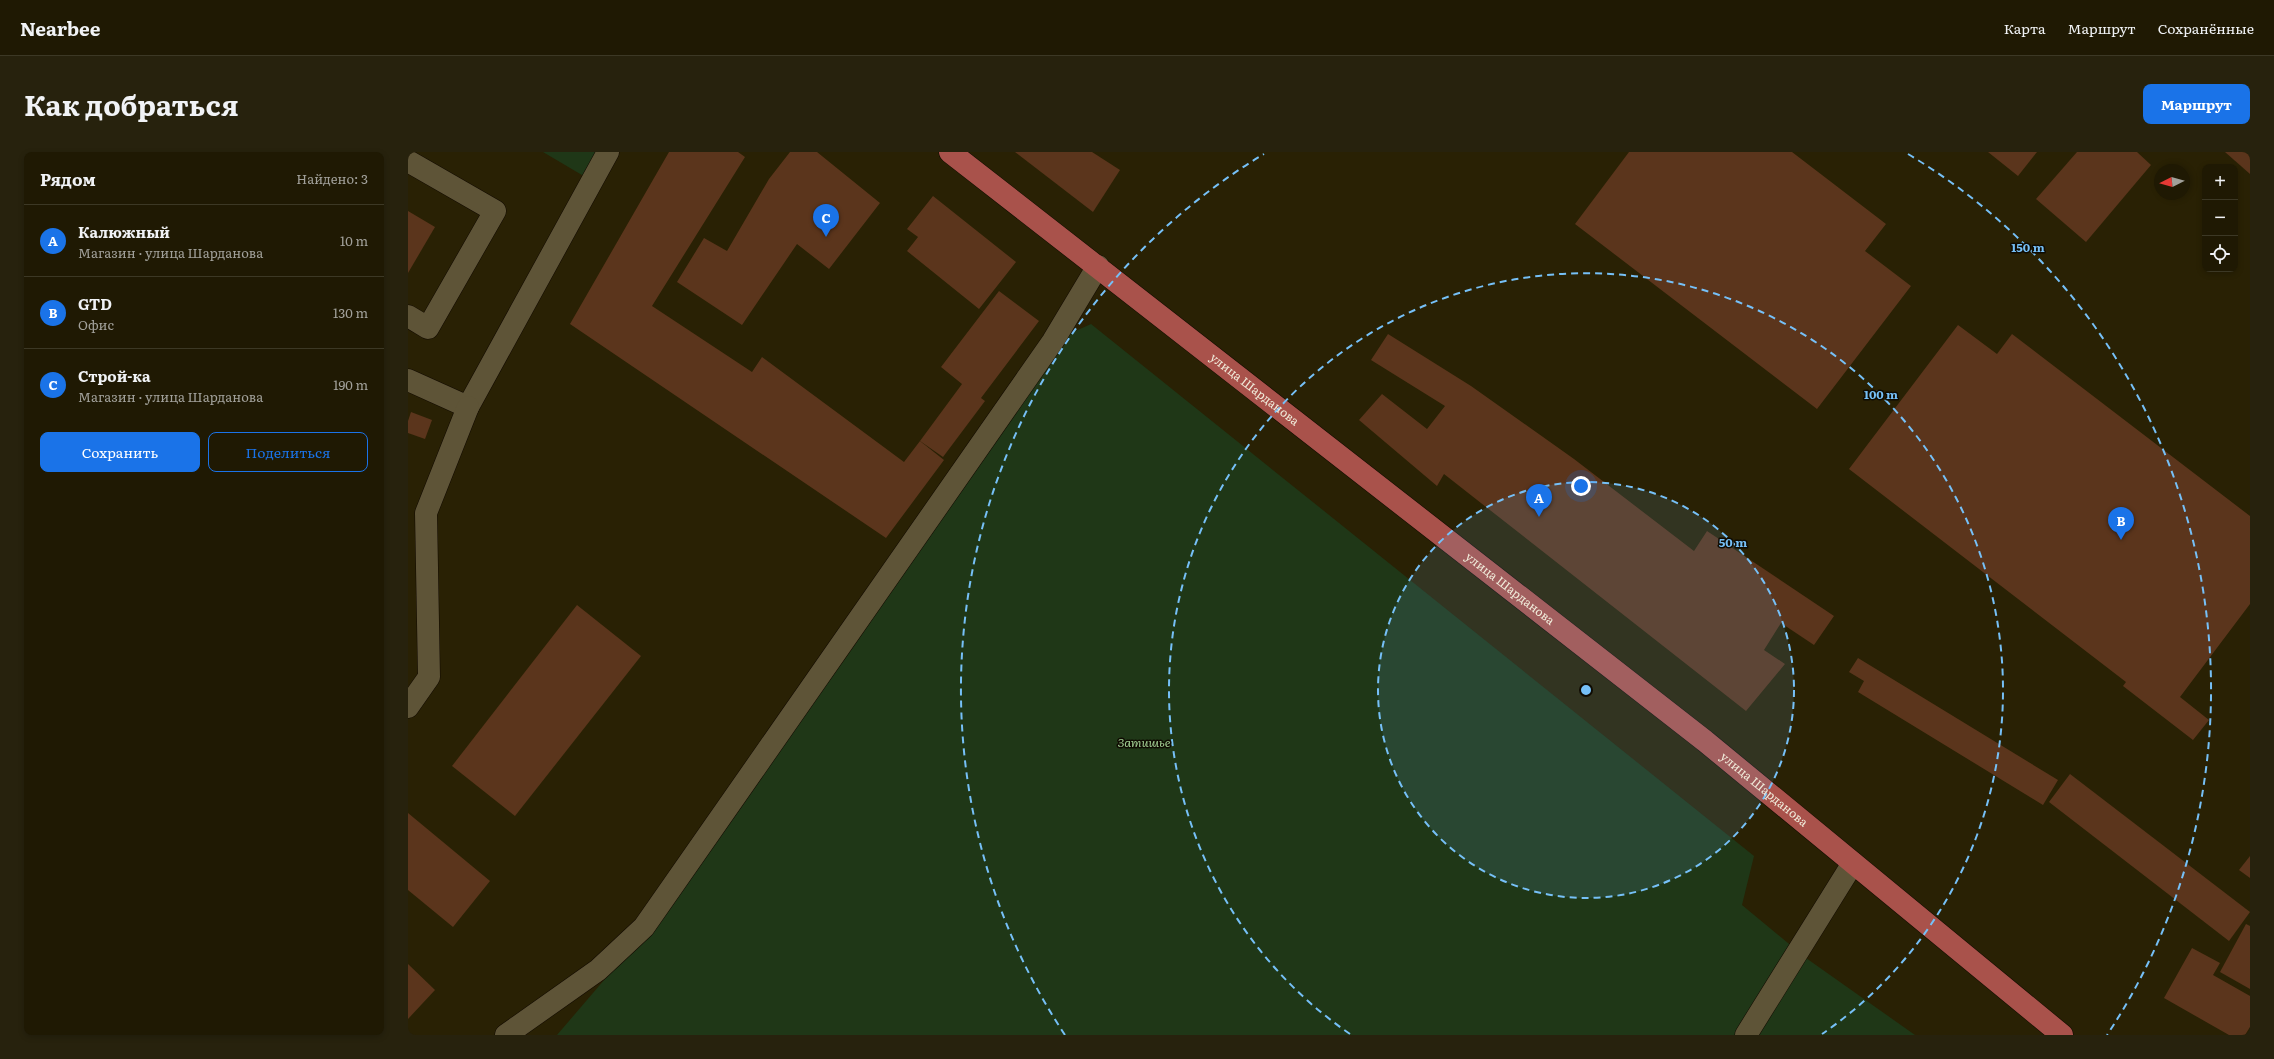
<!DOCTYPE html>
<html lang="ru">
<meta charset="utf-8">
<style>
body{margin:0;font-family:Literata,serif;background:#27220d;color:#f1f3f6}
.controls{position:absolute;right:12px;top:12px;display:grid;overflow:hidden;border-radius:8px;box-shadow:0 2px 6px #0003}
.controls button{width:36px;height:36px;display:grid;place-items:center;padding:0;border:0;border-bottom:1px solid #3c3825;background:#1f1903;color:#f1f3f6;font:20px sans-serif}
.compass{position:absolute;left:1746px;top:12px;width:36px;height:36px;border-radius:50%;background:#1f1903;box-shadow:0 2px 6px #0003;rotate:264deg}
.you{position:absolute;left:1173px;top:334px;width:14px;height:14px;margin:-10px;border:3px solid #fff;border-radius:50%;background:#1a73e8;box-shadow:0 0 0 6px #1a73e833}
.badge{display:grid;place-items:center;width:26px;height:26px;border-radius:50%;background:#1a73e8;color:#fff;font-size:13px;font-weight:700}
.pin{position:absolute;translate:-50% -33px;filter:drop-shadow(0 1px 2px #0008)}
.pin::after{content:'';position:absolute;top:21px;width:14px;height:12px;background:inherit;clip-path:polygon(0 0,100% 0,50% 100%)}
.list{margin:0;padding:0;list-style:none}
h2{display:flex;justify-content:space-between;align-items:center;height:52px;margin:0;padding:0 16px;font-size:17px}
h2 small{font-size:13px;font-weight:400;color:#a1a09a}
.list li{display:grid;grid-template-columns:26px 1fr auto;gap:12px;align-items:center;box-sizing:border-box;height:72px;padding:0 16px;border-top:1px solid #3c3825}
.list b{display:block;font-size:15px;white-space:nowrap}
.list p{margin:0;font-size:13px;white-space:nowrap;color:#a1a09a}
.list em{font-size:13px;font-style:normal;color:#a1a09a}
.actions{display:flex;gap:8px;padding:12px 16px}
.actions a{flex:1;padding:9px 0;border:1px solid #1a73e8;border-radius:8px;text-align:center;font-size:14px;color:#1a73e8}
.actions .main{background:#1a73e8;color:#fff}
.icon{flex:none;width:22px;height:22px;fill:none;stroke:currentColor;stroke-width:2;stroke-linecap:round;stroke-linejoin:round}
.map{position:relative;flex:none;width:1842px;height:883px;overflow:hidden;border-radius:8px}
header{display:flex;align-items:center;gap:24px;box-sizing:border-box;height:56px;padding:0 20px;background:#1f1903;border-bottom:1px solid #3c3825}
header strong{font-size:19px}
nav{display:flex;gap:22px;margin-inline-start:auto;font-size:14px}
.intro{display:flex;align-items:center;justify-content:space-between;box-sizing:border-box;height:96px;padding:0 24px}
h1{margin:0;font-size:28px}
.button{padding:10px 18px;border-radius:8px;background:#1a73e8;color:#fff;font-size:14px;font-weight:700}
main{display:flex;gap:24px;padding:0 24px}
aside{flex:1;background:#1f1903;border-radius:8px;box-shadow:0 2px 6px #0003}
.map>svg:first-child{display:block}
.green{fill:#1f3717}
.building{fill:#5b351c}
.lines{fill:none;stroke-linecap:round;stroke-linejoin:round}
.minor-casing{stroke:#120a00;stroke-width:23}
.major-casing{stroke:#120a00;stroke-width:23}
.minor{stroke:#5e5437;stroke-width:22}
.major{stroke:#a9524b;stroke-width:22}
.ring{fill:none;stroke:#76c0f7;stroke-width:2;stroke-dasharray:7 5}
.labels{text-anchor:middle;stroke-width:3;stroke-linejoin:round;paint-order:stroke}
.street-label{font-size:12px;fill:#f0ebda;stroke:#0f0b02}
.park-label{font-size:12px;font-style:italic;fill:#a0cd91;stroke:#0f0b02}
.centre{fill:#76c0f7;stroke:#0f0b02;stroke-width:2}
.ring-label{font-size:12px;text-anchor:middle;font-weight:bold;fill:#76c0f7;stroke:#0f0b02;stroke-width:3;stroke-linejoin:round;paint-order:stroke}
</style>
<header>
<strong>Nearbee</strong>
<nav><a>Карта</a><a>Маршрут</a><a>Сохранённые</a></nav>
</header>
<div class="intro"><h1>Как добраться</h1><a class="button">Маршрут</a></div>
<main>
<aside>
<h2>Рядом<small>Найдено: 3</small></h2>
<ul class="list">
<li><span class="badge">A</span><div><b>Калюжный</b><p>Магазин · улица Шарданова</p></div><em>10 m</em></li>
<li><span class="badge">B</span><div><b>GTD</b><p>Офис</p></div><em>130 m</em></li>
<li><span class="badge">C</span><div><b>Строй-ка</b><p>Магазин · улица Шарданова</p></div><em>190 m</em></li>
</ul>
<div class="actions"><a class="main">Сохранить</a><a>Поделиться</a></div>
</aside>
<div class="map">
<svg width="1842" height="883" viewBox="0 0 1842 883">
<rect width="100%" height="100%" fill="#292104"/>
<!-- green -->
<g class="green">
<path d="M135 0H191L179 26Z"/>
<path d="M683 172 1346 704 1334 753 1398 806 1507 883H149L245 771 437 507 661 182Z"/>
</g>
<!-- building -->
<g class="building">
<path d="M261 0H330L337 5 244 154 344 220 354 205 496 310 512 289 536 308 478 386 162 172Z"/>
<path d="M382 0H409L472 51 421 117 389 92 334 173 269 130 296 86 319 99 361 27Z"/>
<path d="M607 0H684L712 18 685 60Z"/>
<path d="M1221 0H1384L1478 72 1457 99 1503 134 1409 257 1167 72Z"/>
<path d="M1580 0H1629L1610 24Z"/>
<path d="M1669 0H1729L1743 13 1678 90 1628 47Z"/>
<path d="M1817 0H1842V22Z"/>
<path d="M525 44 608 110 571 157 499 99 510 85 499 77Z"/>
<path d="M0 59 27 75 0 121Z"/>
<path d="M591 139 631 169 573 246 577 249 535 305 512 289 554 232 533 215Z"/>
<path d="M1550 173 1589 202 1604 182 1842 364V452L1772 545 1801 568 1785 588 1715 534 1718 530 1441 317Z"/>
<path d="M980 182 1063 234 1166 307 1286 399 1299 379 1426 464 1406 493 1373 471 1356 498 1377 512 1338 559 1036 322 1029 334 951 268 974 242 1019 277 1037 254 963 208Z"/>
<path d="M3 260 24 268 17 287 0 281V269Z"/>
<path d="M169 453 233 504 107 664 44 614Z"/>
<path d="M1450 506 1650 628 1635 653 1450 540 1456 529 1441 520Z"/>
<path d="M1662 622 1842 760 1821 789 1641 650Z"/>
<path d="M0 661 82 729 45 775 0 738Z"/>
<path d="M1842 704V726L1831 718Z"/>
<path d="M1838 772 1842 774V837L1812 820Z"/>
<path d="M1784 796 1812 811 1805 823 1842 844V875L1837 883H1821L1756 846Z"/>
<path d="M0 812 27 838 0 867Z"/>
</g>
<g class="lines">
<!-- minor casing -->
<g class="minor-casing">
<g id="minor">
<path d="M0 9 87 59 20 176 0 164"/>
<path d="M0 228 60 255 200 0"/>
<path d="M0 555 21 525 18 361 60 255"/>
<path d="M98 883 190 818 236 775 645 189 690 114"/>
<path d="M1338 883 1445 711"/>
</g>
</g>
<!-- major casing -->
<g class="major-casing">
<g id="major">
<path id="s1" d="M542 0 1297 589 1654 883"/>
</g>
</g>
<!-- minor -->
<use href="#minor" class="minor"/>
<!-- major -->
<use href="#major" class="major"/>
</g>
<!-- distance rings -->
<circle cx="1178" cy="538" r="208" fill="#76c0f7" fill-opacity=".12"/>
<g class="ring">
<circle cx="1178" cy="538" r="208"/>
<path d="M942 882A417 417 0 1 1 1414 882"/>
<path d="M657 883A625 625 0 0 1 856 2M1500 2A625 625 0 0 1 1699 883"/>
</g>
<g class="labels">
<!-- street labels -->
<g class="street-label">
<text dy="4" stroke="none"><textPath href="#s1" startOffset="386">улица Шарданова</textPath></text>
<text dy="4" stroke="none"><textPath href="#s1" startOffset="710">улица Шарданова</textPath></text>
<text dy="4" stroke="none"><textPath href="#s1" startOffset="1034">улица Шарданова</textPath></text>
</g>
<!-- park labels -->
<g class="park-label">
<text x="736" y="595">Затишье</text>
</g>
</g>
<circle cx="1178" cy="538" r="6" class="centre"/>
<g class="ring-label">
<text x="1620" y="100">150 m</text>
<text x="1473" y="247">100 m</text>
<text x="1325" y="395">50 m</text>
</g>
</svg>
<div class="controls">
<button>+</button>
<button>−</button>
<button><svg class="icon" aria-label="locate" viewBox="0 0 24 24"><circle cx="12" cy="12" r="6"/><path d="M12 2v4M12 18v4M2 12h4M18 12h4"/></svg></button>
</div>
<svg class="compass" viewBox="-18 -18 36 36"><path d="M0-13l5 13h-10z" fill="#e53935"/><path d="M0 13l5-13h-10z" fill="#a1a09a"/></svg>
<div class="you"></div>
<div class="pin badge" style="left:1131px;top:365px">A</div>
<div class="pin badge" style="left:1713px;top:388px">B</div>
<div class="pin badge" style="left:418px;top:85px">C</div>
</div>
</main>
